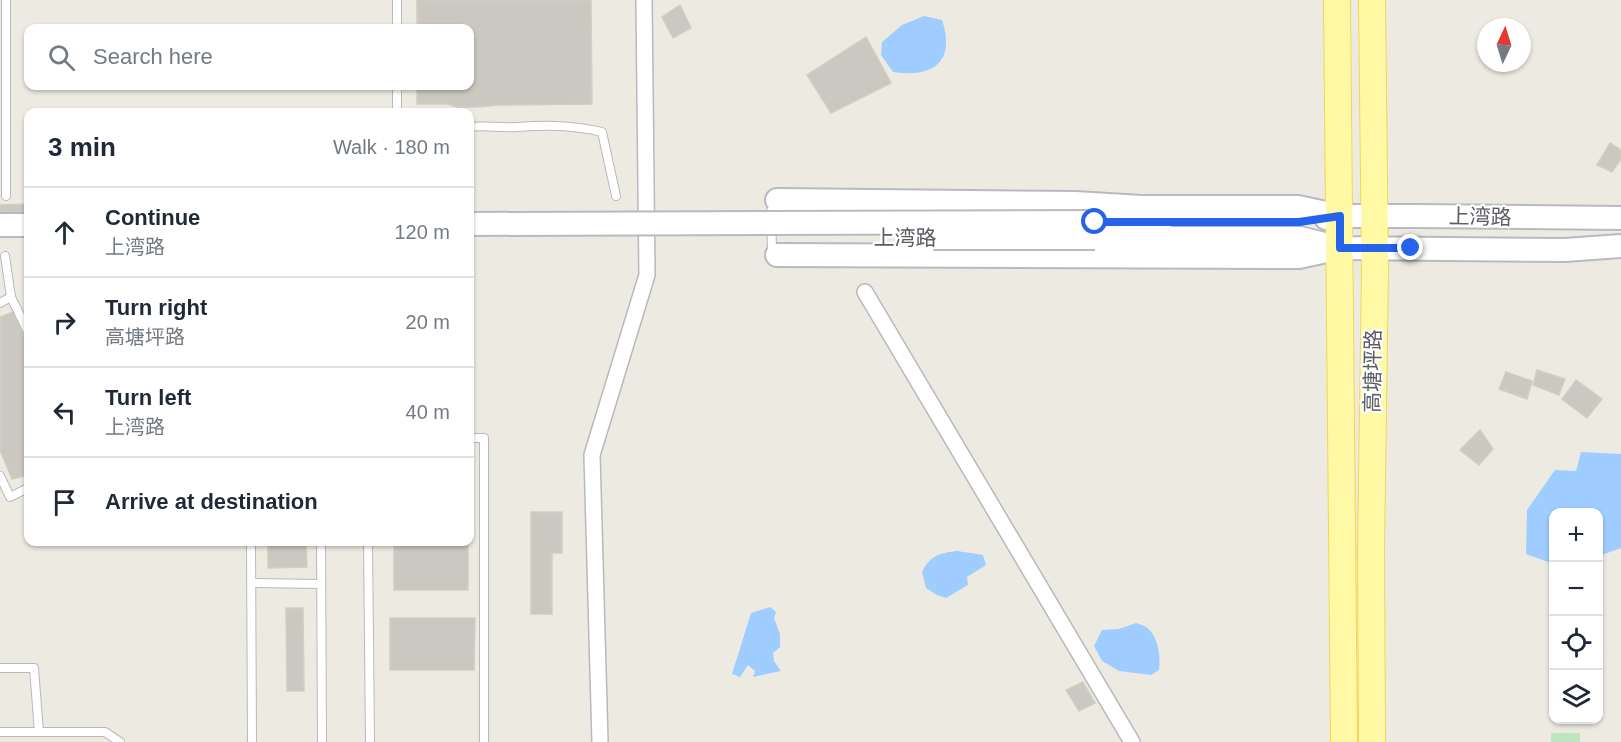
<!DOCTYPE html>
<meta charset="utf-8">
<style>
body{margin:0;font-family:Helvetica,"Noto Sans SC",sans-serif;background:#f2f2f3;color:#1f2937}
.controls{position:absolute;right:18px;bottom:18px;display:grid;overflow:hidden;border-radius:12px;box-shadow:0 2px 4px #0004}
.controls button{width:54px;height:54px;display:grid;place-items:center;padding:0;border:0;border-bottom:2px solid #e0e1e3;background:#fff;color:#1f2937;font:30px sans-serif}
.compass{position:absolute;left:1477px;top:18px;width:54px;height:54px;border-radius:50%;background:#fff;box-shadow:0 2px 4px #0004;rotate:4deg}
.stop{position:absolute;width:18px;height:18px;margin:-14px;border:4px solid #2563eb;border-radius:50%;background:#fff}
.stop.end{background:#2563eb;border-color:#fff;box-shadow:0 2px 6px #0008}
.list{margin:0;padding:0;list-style:none}
h2{display:flex;justify-content:space-between;align-items:center;height:78px;margin:0;padding:0 24px;font-size:26px}
h2 small{font-size:20px;font-weight:400;color:#747a83}
.list li{display:grid;grid-template-columns:39px 1fr auto;gap:18px;align-items:center;box-sizing:border-box;height:90px;padding:0 24px;border-top:2px solid #e0e1e3}
.list b{display:block;font-size:22px;white-space:nowrap}
.list p{margin:0;font-size:20px;white-space:nowrap;color:#747a83}
.list em{font-size:20px;font-style:normal;color:#747a83}
.icon{flex:none;width:33px;height:33px;fill:none;stroke:currentColor;stroke-width:2;stroke-linecap:round;stroke-linejoin:round}
.map{position:relative;flex:none;width:1621px;height:742px;overflow:hidden}
.search{position:absolute;background:#fff;box-shadow:0 2px 4px #0004;left:24px;top:24px;width:450px;height:66px;display:flex;align-items:center;gap:15px;box-sizing:border-box;padding:0 21px;border-radius:12px;color:#747a83;font-size:22px}
.panel{position:absolute;background:#fff;box-shadow:0 2px 4px #0004;left:24px;top:108px;width:450px;height:438px;border-radius:12px}
.map>svg:first-child{display:block}
.green{fill:#bde5c0}
.water{fill:#9fcdff}
.building{fill:#cac8c0;stroke:#d2cec0;stroke-width:1.5}
.lines{fill:none;stroke-linecap:round;stroke-linejoin:round}
.service-casing{stroke:#b7b9be;stroke-width:10}
.minor-casing{stroke:#b7b9be;stroke-width:18}
.secondary-casing{stroke:#b7bac0;stroke-width:26}
.primary-casing{stroke:#f3d554;stroke-width:28}
.service{stroke:#fff;stroke-width:8}
.minor{stroke:#fff;stroke-width:15}
.secondary{stroke:#fff;stroke-width:22}
.primary{stroke:#fff8a4;stroke-width:26}
.secondary-bridge-casing{stroke:#b7bac0;stroke-width:26;stroke-linecap:butt}
.secondary-bridge{stroke:#fff;stroke-width:22}
.route{stroke:#2563eb;stroke-width:8}
.labels{text-anchor:middle;stroke-width:4.5;stroke-linejoin:round;paint-order:stroke}
.street-label{font-size:21px;fill:#5a5d62;stroke:#fff}
</style>
<div class="map">
<svg width="1621" height="742" viewBox="0 0 1621 742">
<rect width="100%" height="100%" fill="#edebe1"/>
<!-- green -->
<rect class="green" x="1551" y="733" width="29" height="9"/>
<!-- water -->
<g class="water">
<path d="M924 16 942 20C956 62 933 78 893 72L881 55 882 42 902 25Z"/>
<path d="M1581 452 1621 454V548L1599 556 1598 512H1554L1553 563 1548 562 1526 554 1527 510 1555 470 1576 471Z"/>
<path d="M957 551 983 555 986 565 967 577 968 585 946 598 937 595 926 588 922 572C930 556 939 553 957 551Z"/>
<path d="M770 607 776 612 774 618 780 634V647L773 653 774 661 781 671 753 677 755 671 748 665 740 677 732 674 751 613Z"/>
<path d="M1136 623C1139 624 1143 625 1146 627 1158 635 1161 657 1159 670L1151 675 1119 671 1102 661 1094 646 1102 630 1119 629Z"/>
</g>
<!-- building -->
<g class="building">
<path d="M417 0H591L592 104 499 105 477 107H457L448 104H417V86H470V28H417Z"/>
<path d="M680 5 691 28 673 38 662 17Z"/>
<path d="M866 37 891 83 831 113 807 75Z"/>
<path d="M1610 143 1621 150V159L1612 172 1597 165Z"/>
<path d="M28 204V230H0V205Z"/>
<path d="M13 312 28 347V475L12 479 0 450V317Z"/>
<path d="M1537 370 1565 379 1559 395 1533 385Z"/>
<path d="M1506 372 1532 381 1527 399 1499 389Z"/>
<path d="M1576 380 1602 399 1587 418 1562 399Z"/>
<path d="M1480 430 1493 449 1479 465 1460 450Z"/>
<path d="M531 512H562V553H552V614H531Z"/>
<path d="M268 542H306L307 567 268 568Z"/>
<rect x="394" y="546" width="74" height="44"/>
<path d="M286 608H303L304 691H287Z"/>
<path d="M390 618H475L474 670H390Z"/>
<path d="M1083 682 1095 703 1079 711 1066 690Z"/>
</g>
<g class="lines">
<!-- service casing -->
<g class="service-casing">
<g id="service">
<path d="M6 0V196"/>
<path d="M397 0V28"/>
<path d="M397 86V112"/>
<path d="M470 127C485 125 501 128 517 127 547 125 572 125 602 132L616 196"/>
<path d="M775 253 772 250 771 211 777 202"/>
<path d="M5 256 11 297 28 332"/>
<path d="M0 303 11 297"/>
<path d="M470 438H484V742"/>
<path d="M0 476 10 497 28 488"/>
<path d="M251 542 252 742"/>
<path d="M321 542 322 742"/>
<path d="M368 542 370 742"/>
<path d="M251 583 321 584"/>
<path d="M0 668H34L39 732"/>
<path d="M0 732H105L120 742"/>
</g>
</g>
<!-- minor casing -->
<g class="minor-casing">
<g id="minor">
<path d="M865 292 1132 742"/>
<path d="M600 742 592 455 647 275 644 0"/>
</g>
</g>
<!-- secondary casing -->
<g class="secondary-casing">
<g id="secondary">
<path d="M777 200 1075 203 1142 207H1298L1340 216"/>
<path d="M1326 218 1340 216H1417L1621 218"/>
<path d="M1095 222H1161"/>
<path d="M1095 238H1300L1340 248 1565 250 1621 246"/>
<path d="M777 255 1299 257 1340 248"/>
</g>
</g>
<!-- primary casing -->
<g class="primary-casing">
<g id="primary">
<path d="M1337 0 1344 742"/>
<path d="M1372 742 1371 550 1375 270 1372 0"/>
</g>
</g>
<!-- service -->
<use href="#service" class="service"/>
<!-- minor -->
<use href="#minor" class="minor"/>
<!-- secondary -->
<use href="#secondary" class="secondary"/>
<!-- primary -->
<use href="#primary" class="primary"/>
<!-- secondary-bridge casing -->
<g class="secondary-bridge-casing">
<g id="secondary-bridge">
<path d="M470 224 1095 222"/>
<path d="M0 225H28"/>
<path d="M933 238H1095"/>
</g>
</g>
<!-- secondary-bridge -->
<use href="#secondary-bridge" class="secondary-bridge"/>
</g>
<g class="lines">
<!-- route -->
<path class="route" d="M1095 222H1299L1340 216V248H1411"/>
</g>
<g class="labels">
<!-- street labels -->
<g class="street-label">
<text transform="translate(1480 217) rotate(1)" y="7">上湾路</text>
<text x="905" y="245">上湾路</text>
<text transform="translate(1373 371) rotate(-89)" y="7">高塘坪路</text>
</g>
</g>
</svg>
<div class="controls">
<button>+</button>
<button>−</button>
<button><svg class="icon" aria-label="locate" viewBox="0 0 24 24"><circle cx="12" cy="12" r="6"/><path d="M12 2v4M12 18v4M2 12h4M18 12h4"/></svg></button>
<button><svg class="icon" aria-label="layers" viewBox="0 0 24 24"><path d="M12 4l9 5-9 5-9-5zM3 14l9 5 9-5"/></svg></button>
</div>
<svg class="compass" viewBox="-18 -18 36 36"><path d="M0-13l5 13h-10z" fill="#e53935"/><path d="M0 13l5-13h-10z" fill="#747a83"/></svg>
<div class="stop" style="left:1095px;top:222px"></div>
<div class="stop end" style="left:1411px;top:248px"></div>
<div class="search"><svg class="icon" aria-label="search" viewBox="0 0 24 24"><circle cx="10" cy="10" r="6"/><path d="M15 15l6 6"/></svg>Search here</div>
<section class="panel">
<h2>3 min<small>Walk · 180 m</small></h2>
<ul class="list">
<li><svg class="icon" aria-label="ahead" viewBox="0 0 24 24"><path d="M12 20V5M6 11l6-6 6 6"/></svg><div><b>Continue</b><p>上湾路</p></div><em>120 m</em></li>
<li><svg class="icon" aria-label="right" viewBox="0 0 24 24"><path d="M7 20v-9h11M14 6l5 5-5 5"/></svg><div><b>Turn right</b><p>高塘坪路</p></div><em>20 m</em></li>
<li><svg class="icon" aria-label="left" viewBox="0 0 24 24"><path d="M17 20v-9H6M10 6l-5 5 5 5"/></svg><div><b>Turn left</b><p>上湾路</p></div><em>40 m</em></li>
<li><svg class="icon" aria-label="arrive" viewBox="0 0 24 24"><path d="M6 21V4h12l-3 4 3 4H6"/></svg><div><b>Arrive at destination</b></div></li>
</ul>
</section>
</div>
